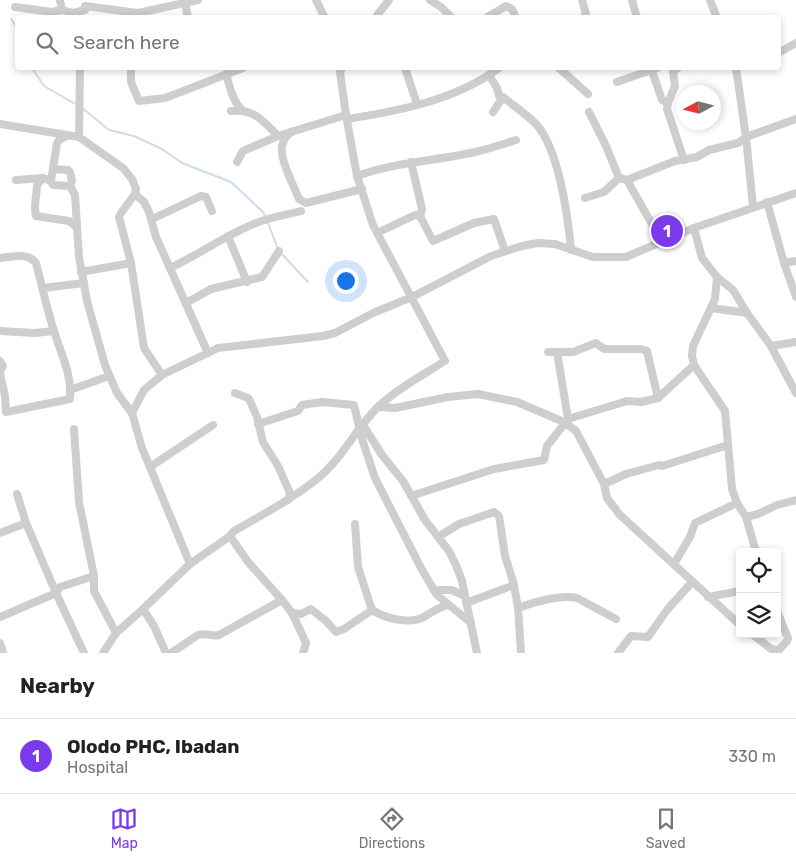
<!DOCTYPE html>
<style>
body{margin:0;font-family:Rubik,sans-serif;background:#f2f2f2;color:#222}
.controls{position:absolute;right:15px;bottom:15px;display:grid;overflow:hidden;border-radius:5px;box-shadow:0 2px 8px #0003}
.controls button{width:45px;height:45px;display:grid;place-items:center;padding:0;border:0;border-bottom:1px solid #e0e0e0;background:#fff;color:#222;font:25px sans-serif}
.compass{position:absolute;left:676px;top:85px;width:45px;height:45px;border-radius:50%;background:#fff;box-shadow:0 2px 8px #0003;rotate:263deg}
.you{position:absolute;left:345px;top:280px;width:18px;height:18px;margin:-12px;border:4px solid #fff;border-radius:50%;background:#1a73e8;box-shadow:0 0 0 8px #1a73e833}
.badge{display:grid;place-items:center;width:32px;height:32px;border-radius:50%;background:#7c3aed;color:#fff;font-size:16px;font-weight:700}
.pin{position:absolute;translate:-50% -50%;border:2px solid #fff;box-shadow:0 1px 5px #0006}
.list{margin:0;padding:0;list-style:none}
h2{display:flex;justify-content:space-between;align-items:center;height:65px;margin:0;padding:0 20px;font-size:21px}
h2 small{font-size:16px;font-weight:400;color:#767676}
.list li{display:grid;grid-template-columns:32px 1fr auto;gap:15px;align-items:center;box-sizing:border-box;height:75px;padding:0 20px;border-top:1px solid #e0e0e0}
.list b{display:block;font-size:19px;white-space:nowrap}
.list p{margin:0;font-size:16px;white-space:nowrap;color:#767676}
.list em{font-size:16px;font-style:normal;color:#767676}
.icon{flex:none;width:28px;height:28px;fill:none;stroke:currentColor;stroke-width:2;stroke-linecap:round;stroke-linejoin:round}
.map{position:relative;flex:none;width:796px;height:653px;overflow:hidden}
.search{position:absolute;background:#fff;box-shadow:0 2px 8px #0003;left:15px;right:15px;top:15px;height:55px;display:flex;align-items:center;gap:12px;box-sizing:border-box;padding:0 18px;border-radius:5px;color:#767676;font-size:19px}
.sheet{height:140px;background:#fff}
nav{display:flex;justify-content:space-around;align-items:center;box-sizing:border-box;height:70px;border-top:1px solid #e0e0e0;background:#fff;font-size:14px;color:#767676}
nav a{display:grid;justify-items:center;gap:2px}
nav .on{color:#7c3aed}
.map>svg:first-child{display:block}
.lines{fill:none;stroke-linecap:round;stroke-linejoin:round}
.stream{stroke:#cddced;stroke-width:2}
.minor{stroke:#cecece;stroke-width:8}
</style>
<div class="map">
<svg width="796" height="653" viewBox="0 0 796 653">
<rect width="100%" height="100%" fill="#fff"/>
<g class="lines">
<!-- stream -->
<g class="stream">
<path d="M11 19 18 29"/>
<path d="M32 68 44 86 77 105"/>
<path d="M81 107 109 130 134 136 162 149 182 163 231 182 263 212 265 216"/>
<path d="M268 223 278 249"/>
<path d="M280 252 308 282"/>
</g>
<!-- minor -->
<g class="minor">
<path d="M60 0 62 10"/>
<path d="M316 0 325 18"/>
<path d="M430 0 441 7 452 18"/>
<path d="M582 0 586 14 583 18"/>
<path d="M632 0 637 18"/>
<path d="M710 0 717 18"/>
<path d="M185 3 188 18"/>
<path d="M85 6 138 13 198 0"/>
<path d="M15 7 52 12 62 10 73 13 85 10"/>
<path d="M375 18 389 0"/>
<path d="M486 18 506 6 512 9 516 18"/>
<path d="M778 53 796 43"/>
<path d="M131 68V82L139 101 165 98 243 68"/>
<path d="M405 68 417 104"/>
<path d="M559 68 588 94"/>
<path d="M651 68 662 100 668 103 667 109 684 160"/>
<path d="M736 68 746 137 753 207"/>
<path d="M226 74C230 87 232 100 242 110"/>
<path d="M489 75 497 88 499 96 503 97C514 106 526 114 536 124 559 149 568 217 571 250"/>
<path d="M617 82 657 68"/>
<path d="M668 103 675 86 673 71 678 68"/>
<path d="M231 111C255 109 262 120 278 136"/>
<path d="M493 112 503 97"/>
<path d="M589 112 606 146 619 178 627 180 662 242"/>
<path d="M347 119C399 111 456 100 499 68"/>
<path d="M0 124 79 137 123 168 132 179 136 189 135 194 121 213 119 217 131 263 144 348 162 375"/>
<path d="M293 131C288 134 285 137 283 143 277 155 294 186 299 199L306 203 362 189"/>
<path d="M79 137 80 68"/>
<path d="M237 162 243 151 278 136 346 115"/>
<path d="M411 162 422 209 420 216"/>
<path d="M53 169 68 170 70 172 72 181 70 186"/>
<path d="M357 176C395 162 436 161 475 152 489 149 503 144 516 140"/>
<path d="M43 178 37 185C37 197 33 204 36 216L69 221 76 227"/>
<path d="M16 180 43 178 51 181 53 185 70 186 75 195 79 257 87 301 105 365 117 393 132 413"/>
<path d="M627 180 675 161 697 157 709 150 738 143 746 137 796 119"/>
<path d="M51 181 57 143 60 139 67 136"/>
<path d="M135 194 144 202 149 212 156 237 208 353"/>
<path d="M585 198 604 192 619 178"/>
<path d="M767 202 784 263 796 261"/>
<path d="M152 219 201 196 206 197 212 211"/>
<path d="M694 228 702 258 717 277 733 290 747 313 771 346 796 393"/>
<path d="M377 233 415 215 420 216 433 241 474 223 494 219 505 251"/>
<path d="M228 236 247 282"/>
<path d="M0 258C13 257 28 252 36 263 42 286 47 309 54 331 61 354 72 374 70 399L6 412 5 396 0 374"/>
<path d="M784 263 796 297"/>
<path d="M170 268C200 254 226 235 256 223 270 217 286 215 301 211"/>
<path d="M81 272 131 263"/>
<path d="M717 277 715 299 693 346 692 356 694 365 725 411 732 489 737 503 746 517 756 552"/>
<path d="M43 288 84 283"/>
<path d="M186 303 211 289 262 277 279 251"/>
<path d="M711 308 747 313"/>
<path d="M0 331 35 333 54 331"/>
<path d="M771 346 796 342"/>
<path d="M548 352H573L596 343 604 349H641L647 351 658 398"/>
<path d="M557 352 568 419"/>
<path d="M0 361 3 366 0 372"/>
<path d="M70 390 109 376"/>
<path d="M235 393 248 398 250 401 257 417 263 442 278 466 290 493 288 500"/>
<path d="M378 407 395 408 448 397 478 394 517 402 564 422 576 431 604 484 607 498 620 515 740 625"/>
<path d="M258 424 298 411 302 405 322 402 354 405 362 439 375 478 421 568 437 595 471 623"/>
<path d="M363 425 382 455 403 481 425 520 449 551 456 565 462 581 477 653"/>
<path d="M74 429 79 502 94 576V591L116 633"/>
<path d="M150 467 213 425"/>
<path d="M604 484 626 474 659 465 662 466 728 445"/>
<path d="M17 494 26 523 56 593 84 653"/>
<path d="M411 496 494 469 544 460 547 446 568 419 627 401 641 402 658 398 694 365"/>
<path d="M746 517 758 514 777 505 796 500"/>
<path d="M0 533 26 523"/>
<path d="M230 536 248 562 282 600 292 613 306 643 303 653"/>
<path d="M438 537 459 524 494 512 499 516 505 556 514 585 518 608 521 653"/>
<path d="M190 564 142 448 132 413 144 390 162 375 218 348 323 336 335 333 373 313 412 297 491 256 522 246 538 243 555 244 593 257H626L694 228 796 193"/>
<path d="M674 564 690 537 695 523 737 503"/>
<path d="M434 590H452L465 596"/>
<path d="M708 597 740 591"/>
<path d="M466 603 514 585"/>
<path d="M518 608C534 602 562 594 577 598L616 619"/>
<path d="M143 609 154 626 166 653"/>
<path d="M372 610C385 618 409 625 424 617 432 612 440 606 449 605"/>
<path d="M292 613 301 614 311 609 326 621 336 632 344 629 372 610 358 567 355 524"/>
<path d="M0 617 56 593 60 587 94 576"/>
<path d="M752 634 771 649 779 650 787 641 788 638 777 611"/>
<path d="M0 643 3 653"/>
<path d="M103 653 116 633 143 609 190 564 230 536 234 531C262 515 292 499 317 479 342 459 356 428 379 406 398 388 423 375 445 361L373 225 357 176 346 115 340 72 342 68"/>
<path d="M171 653 198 635C206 632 211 637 219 635L282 600"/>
<path d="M618 653 631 636 648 637 667 610 692 582"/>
</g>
</g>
</svg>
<div class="controls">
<button><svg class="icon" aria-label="locate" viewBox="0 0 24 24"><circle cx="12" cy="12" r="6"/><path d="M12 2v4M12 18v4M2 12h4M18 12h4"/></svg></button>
<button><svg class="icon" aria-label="layers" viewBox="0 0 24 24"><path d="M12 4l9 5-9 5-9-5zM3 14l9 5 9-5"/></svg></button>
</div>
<svg class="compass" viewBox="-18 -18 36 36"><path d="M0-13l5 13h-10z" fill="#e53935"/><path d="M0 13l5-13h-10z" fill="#767676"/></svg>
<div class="you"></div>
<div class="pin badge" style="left:667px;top:231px">1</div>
<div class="search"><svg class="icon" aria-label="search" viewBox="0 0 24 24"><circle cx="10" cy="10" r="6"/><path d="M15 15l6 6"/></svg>Search here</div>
</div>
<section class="sheet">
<h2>Nearby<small></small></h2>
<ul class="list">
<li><span class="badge">1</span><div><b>Olodo PHC, Ibadan</b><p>Hospital</p></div><em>330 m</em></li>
</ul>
</section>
<nav>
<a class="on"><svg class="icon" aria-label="map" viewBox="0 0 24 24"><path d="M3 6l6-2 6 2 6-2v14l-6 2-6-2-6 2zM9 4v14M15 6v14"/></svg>Map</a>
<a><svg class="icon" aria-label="directions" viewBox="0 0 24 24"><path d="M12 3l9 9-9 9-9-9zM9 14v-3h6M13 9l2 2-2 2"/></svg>Directions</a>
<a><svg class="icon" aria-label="saved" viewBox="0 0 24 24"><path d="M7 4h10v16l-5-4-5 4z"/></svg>Saved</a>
</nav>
